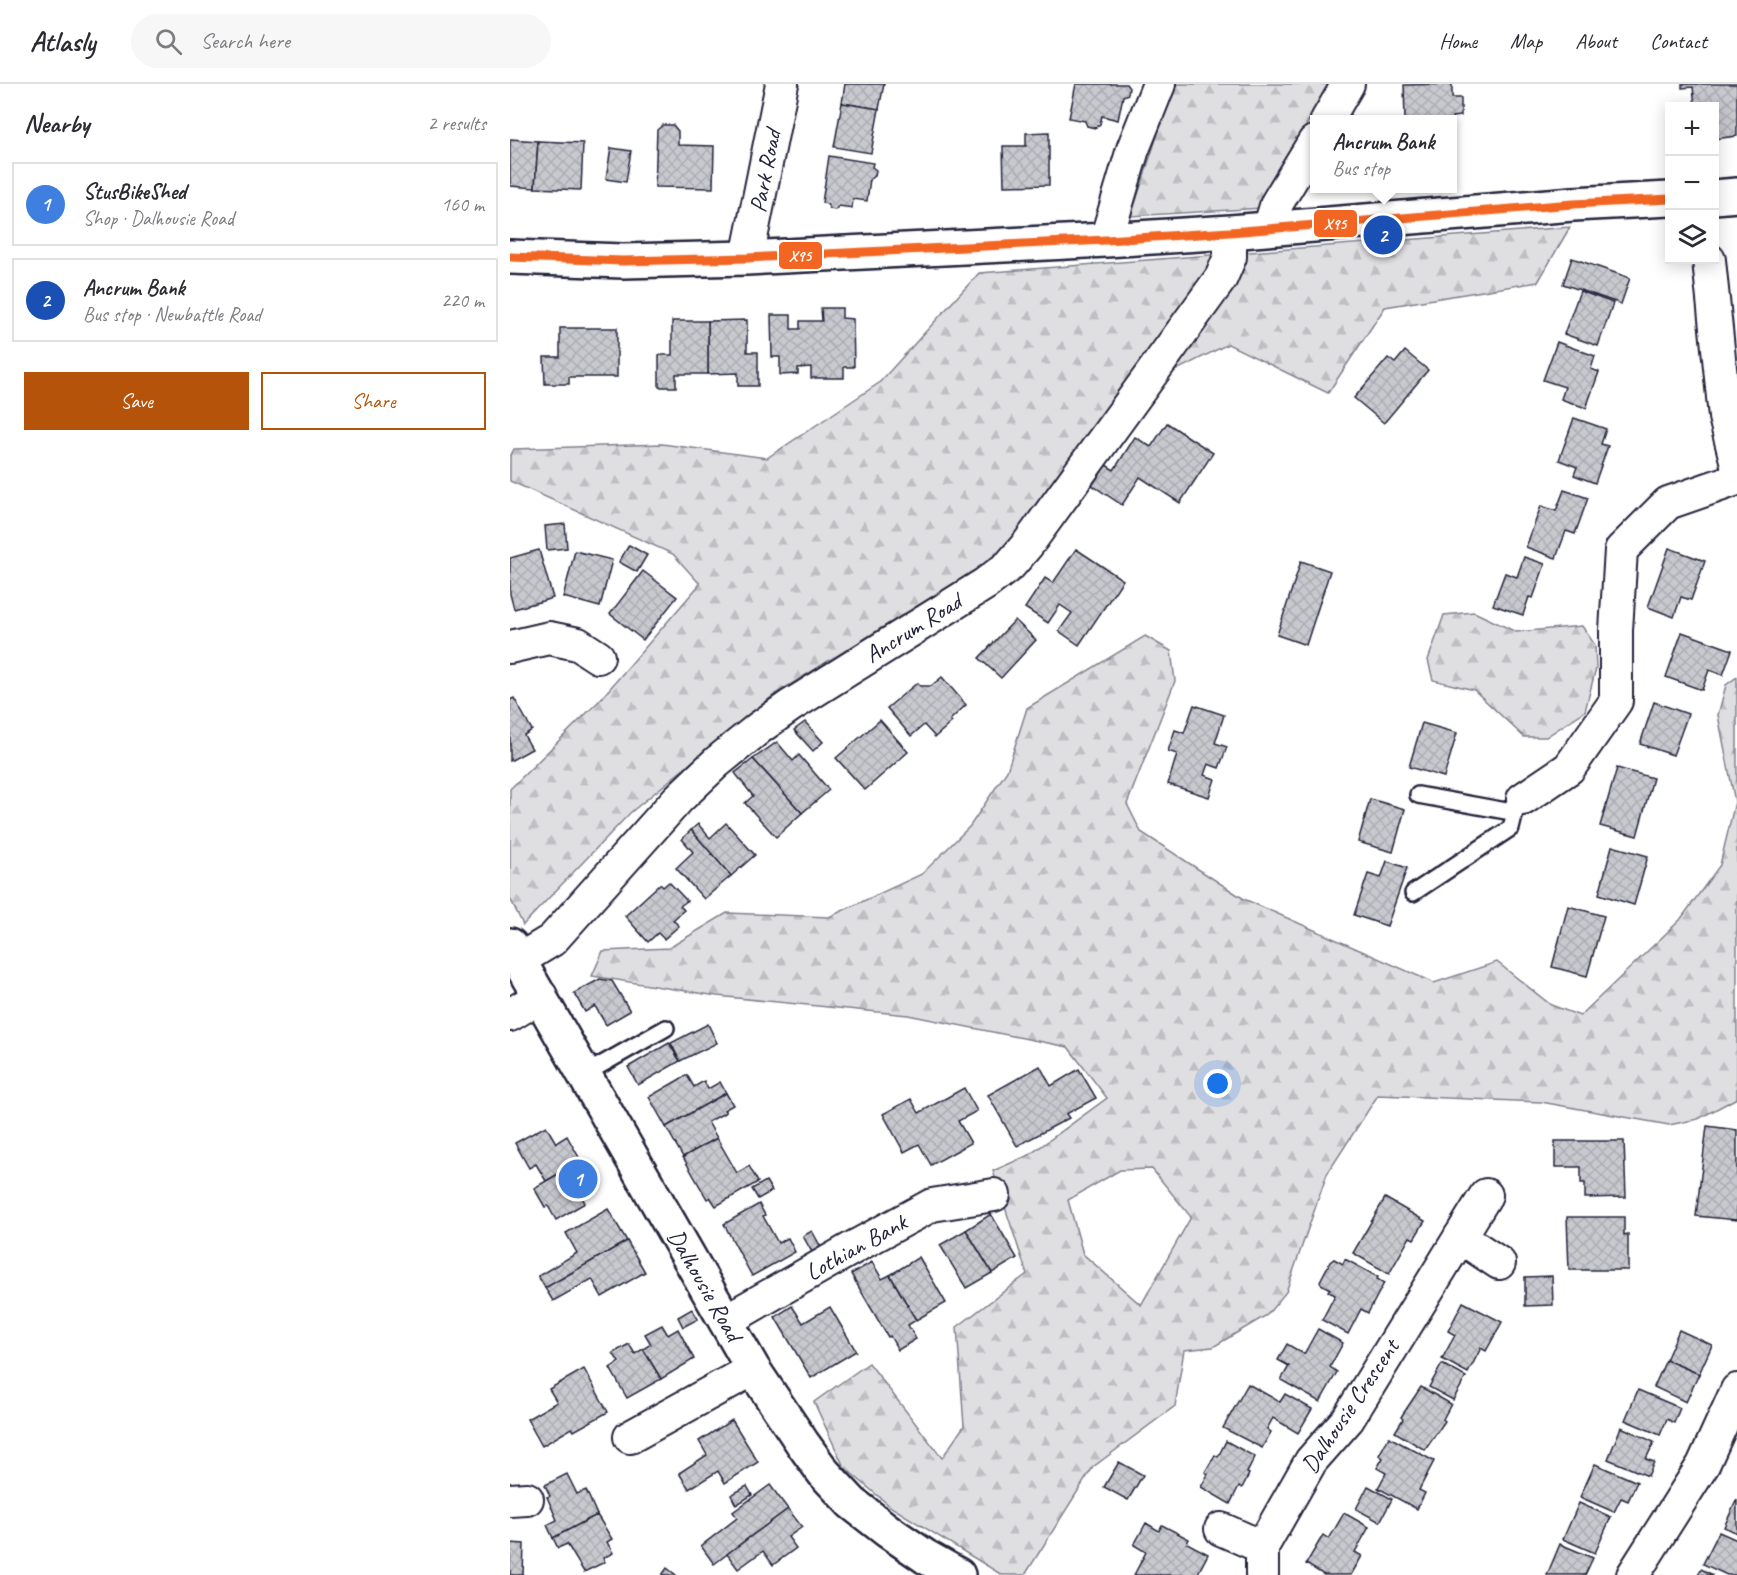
<!DOCTYPE html>
<meta charset="utf-8">
<style>
body{margin:0;font-family:Caveat,sans-serif;background:#f7f7f7;color:#2b2b33}
.controls{position:absolute;right:18px;top:18px;display:grid;overflow:hidden;border-radius:0px;box-shadow:0 3px 15px #0003}
.controls button{width:54px;height:54px;display:grid;place-items:center;padding:0;border:0;border-bottom:2px solid #e1e1e2;background:#fff;color:#2b2b33;font:30px sans-serif}
.you{position:absolute;left:708px;top:1000px;width:21px;height:21px;margin:-15px;border:4px solid #fff;border-radius:50%;background:#1a73e8;box-shadow:0 0 0 9px #1a73e833}
.badge{display:grid;place-items:center;width:39px;height:39px;border-radius:50%;background:#b45309;color:#fff;font-size:20px;font-weight:700}
.pin{position:absolute;translate:-50% -50%;border:3px solid #fff;box-shadow:0 2px 6px #0006}
.popup{position:absolute;left:800px;top:31px;width:147px;height:78px;box-sizing:border-box;display:grid;place-content:center;border-radius:0px;background:#fff;filter:drop-shadow(0 2px 4px #0005);font-size:20px;white-space:nowrap;color:#7c7c81}
.popup b{font-size:22px;color:#2b2b33}
.popup::after{content:'';position:absolute;left:50%;top:100%;margin-left:-12px;border:12px solid transparent;border-top-color:#fff}
.list{margin:0;padding:0;list-style:none}
h2{display:flex;justify-content:space-between;align-items:center;height:78px;margin:0;padding:0 24px;font-size:26px}
h2 small{font-size:20px;font-weight:400;color:#7c7c81}
.list li{display:grid;grid-template-columns:39px 1fr auto;gap:18px;align-items:center;box-sizing:border-box;height:84px;margin:0 12px 12px;padding:0 12px;border:2px solid #e1e1e2;border-radius:0px}
.list b{display:block;font-size:22px;white-space:nowrap}
.list p{margin:0;font-size:20px;white-space:nowrap;color:#7c7c81}
.list em{font-size:20px;font-style:normal;color:#7c7c81}
.actions{display:flex;gap:12px;padding:18px 24px}
.actions a{flex:1;padding:14px 0;border:2px solid #b45309;border-radius:0px;text-align:center;font-size:21px;color:#b45309}
.actions .main{background:#b45309;color:#fff}
.icon{flex:none;width:33px;height:33px;fill:none;stroke:currentColor;stroke-width:2;stroke-linecap:round;stroke-linejoin:round}
.map{position:relative;flex:none;width:1227px;height:1491px;overflow:hidden}
header{display:flex;align-items:center;gap:36px;box-sizing:border-box;height:84px;padding:0 30px;background:#fff;border-bottom:2px solid #e1e1e2}
header strong{font-size:28px}
nav{display:flex;gap:33px;margin-inline-start:auto;font-size:21px}
.search{width:420px;height:54px;background:#f7f7f7;display:flex;align-items:center;gap:15px;box-sizing:border-box;padding:0 21px;border-radius:33px;color:#7c7c81;font-size:22px}
main{display:flex}
aside{flex:1;background:#fff}
.map>svg:first-child{display:block}
.forest{fill:url(#forest-firs);stroke:#80808e;stroke-width:1.5;fill-rule:evenodd}
.building{fill:url(#building-cross-hatch);stroke:#22223b;stroke-width:1.5}
.lines{fill:none;stroke-linecap:round;stroke-linejoin:round}
.service-casing{stroke:#22223b;stroke-width:20}
.minor-casing{stroke:#22223b;stroke-width:36}
.secondary-casing{stroke:#22223b;stroke-width:38}
.service{stroke:#fff;stroke-width:15}
.minor{stroke:#fff;stroke-width:32}
.secondary{stroke:#fff;stroke-width:33}
.bus-1-casing{stroke:#fff;stroke-width:14}
.bus-1{stroke:#f26522;stroke-width:9}
.labels{text-anchor:middle;stroke-width:4.5;stroke-linejoin:round;paint-order:stroke}
.street-label{font-size:24px;fill:#22223b;stroke:#fff}
.line-badge{stroke:#fff;stroke-width:2}
.badge-label{font-size:16px;text-anchor:middle;font-weight:bold;fill:#fff}
</style>
<header>
<strong>Atlasly</strong>
<div class="search"><svg class="icon" aria-label="search" viewBox="0 0 24 24"><circle cx="10" cy="10" r="6"/><path d="M15 15l6 6"/></svg>Search here</div>
<nav><a>Home</a><a>Map</a><a>About</a><a>Contact</a></nav>
</header>
<main>
<aside>
<h2>Nearby<small>2 results</small></h2>
<ul class="list">
<li><span class="badge" style="background:#3f7fe0">1</span><div><b>StusBikeShed</b><p>Shop · Dalhousie Road</p></div><em>160 m</em></li>
<li><span class="badge" style="background:#1a4fb4">2</span><div><b>Ancrum Bank</b><p>Bus stop · Newbattle Road</p></div><em>220 m</em></li>
</ul>
<div class="actions"><a class="main">Save</a><a>Share</a></div>
</aside>
<div class="map">
<svg width="1227" height="1491" viewBox="0 0 1227 1491">
<defs>
<pattern id="forest-firs" width="22" height="20" patternUnits="userSpaceOnUse" patternTransform="scale(1.5)"><rect width="22" height="20" fill="#dfdfe2"/><path d="M5 1l3.5 6h-7zM16 11l3.5 6h-7z" fill="#bfbfc3"/></pattern>
<pattern id="building-cross-hatch" width="8" height="8" patternUnits="userSpaceOnUse" patternTransform="scale(1.5)"><rect width="8" height="8" fill="#c8c8cf"/><path d="M0 0l8 8M0 8l8-8" fill="none" stroke="#acacb3"/></pattern>
</defs>
<rect width="100%" height="100%" fill="#fff"/>
<filter id="ink" filterUnits="userSpaceOnUse"><feTurbulence type="fractalNoise" baseFrequency=".0167" numOctaves="2"/><feDisplacementMap in="SourceGraphic" scale="12" xChannelSelector="R" yChannelSelector="G"/><feConvolveMatrix kernelMatrix="1 2 1 2 8 2 1 2 1" color-interpolation-filters="sRGB"/></filter>
<g filter="url(#ink)">
<!-- forest -->
<g class="forest">
<path d="M668 0H818L753 124 621 132 661 9Z"/>
<path d="M1060 143 1028 198 875 223 818 309 718 260 625 307 496 467 265 610 120 729 13 841 0 814V705L89 617 190 500 163 470 0 397V373L4 365 152 360 257 374 369 299 469 189Z"/>
<path d="M964 528 1006 548 1072 542 1085 561 1086 584 1075 627 1036 653H1014L964 606 923 596 918 576 934 531Z"/>
<path d="M635 552 661 567 665 597 617 720 631 748 734 815 924 899 987 878 1041 921 1070 932 1170 836 1210 781 1225 718 1208 631 1216 601 1227 593V1014L1188 1035 1159 1041 1031 1018 868 1011 817 1090 776 1208 757 1231 703 1263 674 1266 665 1322 583 1383 515 1491H492L381 1423 334 1383 304 1318 359 1279 432 1374 454 1342 447 1243 517 1190 483 1087 519 1071 597 1014 558 963 398 931 207 912 82 892 93 867 159 864 217 829 319 833 412 790 460 742 497 687 517 624ZM642 1085 681 1133 631 1221 573 1170 558 1116 610 1086Z"/>
</g>
<!-- building -->
<g class="building">
<path d="M335 0H374L369 25 332 19Z"/>
<path d="M566 0H616L619 4 618 10 613 12 608 36 592 32 590 40 585 44 577 42 575 37 559 34Z"/>
<path d="M942 0V14H951V32L942 33 943 48 942 36H895L894 1Z"/>
<path d="M1172 0H1227V52L1204 55V22H1185L1183 3 1172 4Z"/>
<path d="M332 19 369 25 361 69 324 63Z"/>
<path d="M153 41H163L168 47V61L204 62 203 104 145 103 147 46Z"/>
<path d="M539 48V101L494 102 493 62H516V49Z"/>
<path d="M0 55 28 57 25 104 0 102Z"/>
<path d="M28 57 73 59 71 106 25 104Z"/>
<path d="M101 64 121 67 116 98 96 95Z"/>
<path d="M319 72 363 79 362 83 366 86 365 92 360 95 357 117 343 115 342 124 329 122 325 126 320 125 317 120 312 119Z"/>
<path d="M1062 174 1120 194 1111 220 1053 200Z"/>
<path d="M1070 207 1103 219 1088 262 1054 250Z"/>
<path d="M311 224H332V234L343 235 344 283H334V294H301V283L288 284V290L270 291V273H262L261 231H281V245H290V237H312Z"/>
<path d="M237 236V268H248V302H228V289L198 290V237Z"/>
<path d="M162 237H198V290H166V303H149V271H162Z"/>
<path d="M50 244H107V293H59V300H35L34 273H50Z"/>
<path d="M1047 258 1085 272 1081 285 1089 288 1076 324 1051 315 1055 303 1033 296Z"/>
<path d="M895 267 918 286 874 339 844 314 878 274 885 279Z"/>
<path d="M1064 334 1096 345 1091 360 1098 362 1085 399 1064 391 1067 383 1049 376Z"/>
<path d="M657 339 703 369 670 419 630 393 612 421 582 401 596 381 604 386 625 353 641 363Z"/>
<path d="M1054 406 1078 414 1065 450 1056 447 1046 474 1016 463 1031 422 1046 427Z"/>
<path d="M55 440 57 464 37 466 35 442Z"/>
<path d="M119 461 137 471 127 488 109 478Z"/>
<path d="M1159 464 1195 477 1181 516 1171 513 1164 533 1138 523Z"/>
<path d="M566 465 613 496 569 561 549 547 562 529 550 521 538 539 515 524 535 494 543 499Z"/>
<path d="M29 466 43 514 4 525 0 510V474Z"/>
<path d="M65 467 102 476 90 523 53 513Z"/>
<path d="M1014 473 1035 480 1023 514 1019 513 1013 531 983 521 995 489 1007 493Z"/>
<path d="M791 477 820 487 796 561 767 551Z"/>
<path d="M133 487 167 513 133 556 100 530Z"/>
<path d="M505 536 526 556 491 594 469 574Z"/>
<path d="M1172 548 1222 566 1213 591 1199 586 1192 606 1156 593Z"/>
<path d="M432 593 456 621 440 636 442 638 425 653 414 641 401 652 377 624 407 599 410 602H421Z"/>
<path d="M4 614 22 646 14 651 22 665 0 677V616Z"/>
<path d="M1144 618 1178 630 1163 671 1130 660Z"/>
<path d="M684 621 714 631 705 659 717 663 709 684 698 680 694 691 705 695 699 713 658 700 667 670 658 667 665 646 674 649Z"/>
<path d="M370 636 398 668 355 706 326 674Z"/>
<path d="M295 638 313 658 303 667 284 646Z"/>
<path d="M912 639 947 649 934 693 899 683Z"/>
<path d="M267 658 283 677 289 671 319 706 292 729 243 675Z"/>
<path d="M243 675 292 729 266 753 235 719 243 712 225 689Z"/>
<path d="M1107 684 1143 694 1127 752 1090 742Z"/>
<path d="M860 715 895 725 883 768 848 758Z"/>
<path d="M216 739 245 771 221 792 181 746 188 740 200 754Z"/>
<path d="M181 746 221 792 194 815 166 784 183 768 172 755Z"/>
<path d="M1102 762 1138 772 1124 821 1089 810Z"/>
<path d="M877 777 897 784 877 842 844 831 858 790 871 794Z"/>
<path d="M159 798 177 817 170 822 174 826 163 836 169 842 154 855 148 849 138 858 115 832 150 800 153 803Z"/>
<path d="M1058 822 1094 832 1077 892 1042 883Z"/>
<path d="M90 895 102 897 120 927 96 941 85 922 75 928 64 909Z"/>
<path d="M198 940 207 959 170 977 161 959Z"/>
<path d="M159 959 170 977 128 1001 118 983Z"/>
<path d="M530 982 541 1002 569 985 586 1014 556 1030 559 1034 507 1062 478 1011Z"/>
<path d="M177 991 184 1003 194 997 198 1005 210 998 216 1009 156 1043 139 1013Z"/>
<path d="M454 1004 467 1027 448 1037 461 1059 421 1081 409 1060 394 1068 373 1030 401 1015 409 1029Z"/>
<path d="M216 1009 223 1021 214 1026 216 1028 198 1038 207 1054 173 1073 156 1043Z"/>
<path d="M36 1042 46 1059 57 1052 71 1077 36 1097 26 1080 19 1084 5 1059Z"/>
<path d="M1197 1042 1227 1046V1136L1186 1132Z"/>
<path d="M207 1054 227 1089 239 1082 248 1098 206 1122 200 1113 197 1115 173 1073Z"/>
<path d="M1045 1057H1114L1116 1113 1075 1114V1099H1071V1083H1045Z"/>
<path d="M71 1077 86 1103 71 1111 75 1119 46 1136 38 1122 35 1123 24 1104Z"/>
<path d="M256 1097 262 1107 248 1115 242 1105Z"/>
<path d="M875 1114 915 1137 904 1155 900 1153 879 1190 843 1169Z"/>
<path d="M249 1120 255 1131 253 1132 268 1159 278 1154 285 1168 242 1192 214 1140Z"/>
<path d="M98 1125 117 1157 35 1204 28 1192 67 1169 56 1149Z"/>
<path d="M481 1130 507 1174 482 1189 456 1146Z"/>
<path d="M1057 1133H1114V1151L1118 1150V1186H1059Z"/>
<path d="M456 1146 482 1189 456 1204 430 1161Z"/>
<path d="M302 1147 312 1165 303 1170 293 1152Z"/>
<path d="M117 1157 135 1188 92 1213 82 1195 43 1217 35 1204Z"/>
<path d="M409 1173 436 1219 406 1236 380 1191Z"/>
<path d="M824 1175 833 1180 835 1175 868 1193 867 1195 874 1199 858 1229 851 1225 838 1250 812 1236 825 1211 818 1207 820 1205 811 1200 810 1197 820 1178Z"/>
<path d="M362 1178 372 1195 380 1191 406 1236 398 1241 406 1255 388 1266 380 1252 378 1253 341 1190Z"/>
<path d="M1042 1192 1043 1221 1015 1222V1193Z"/>
<path d="M953 1218 992 1238 976 1267 971 1264 958 1289 932 1275 945 1251 938 1247Z"/>
<path d="M282 1222 293 1239 320 1223 346 1267 301 1294 265 1233Z"/>
<path d="M182 1225 188 1235 173 1243 168 1233Z"/>
<path d="M152 1241 158 1251 168 1245 184 1275 151 1295 133 1265 141 1260 135 1250Z"/>
<path d="M808 1245 833 1259 820 1283 827 1288 810 1318 771 1296 779 1282 768 1276 777 1260 794 1270Z"/>
<path d="M1169 1246 1202 1261 1189 1290 1156 1276Z"/>
<path d="M119 1260 125 1270 133 1265 151 1295 117 1314 100 1284 109 1278 103 1269Z"/>
<path d="M1156 1276 1189 1290 1176 1318 1144 1303Z"/>
<path d="M932 1280 956 1293 943 1316 919 1303Z"/>
<path d="M74 1285 98 1328 64 1347 62 1344 32 1362 17 1335 47 1318 39 1305Z"/>
<path d="M738 1300 770 1318 775 1310 802 1325 788 1349 763 1334 757 1345 761 1348 752 1364 713 1344Z"/>
<path d="M911 1303 941 1320 933 1335 935 1337 915 1366 885 1348 893 1335 891 1333Z"/>
<path d="M1128 1306 1170 1324 1164 1339 1157 1335 1150 1351 1115 1336Z"/>
<path d="M222 1336 248 1378 215 1399 208 1387 179 1405 169 1389 197 1371 189 1357Z"/>
<path d="M1111 1343 1144 1358 1136 1375 1144 1378 1138 1392 1098 1375Z"/>
<path d="M879 1353 924 1377 909 1406 915 1409 907 1425 868 1404 876 1389 867 1384 873 1374 869 1371Z"/>
<path d="M716 1357 745 1373 737 1389 739 1390 732 1404 729 1402 720 1420 691 1403 698 1390 695 1388 705 1371 708 1373Z"/>
<path d="M609 1378 633 1391 618 1416 594 1403Z"/>
<path d="M1085 1380 1127 1398 1118 1417 1111 1414 1104 1428 1070 1413Z"/>
<path d="M57 1390 67 1410 76 1406 87 1431 43 1454 37 1441 47 1436 37 1413 40 1412 35 1401Z"/>
<path d="M260 1401 278 1425 204 1480 191 1462 227 1434 223 1428Z"/>
<path d="M237 1402 242 1411 226 1421 221 1411Z"/>
<path d="M858 1402 882 1415 870 1438 846 1425Z"/>
<path d="M1227 1415V1449L1214 1443Z"/>
<path d="M1069 1419 1101 1433 1085 1469 1053 1455Z"/>
<path d="M278 1425 292 1443 278 1453 286 1464 263 1481 253 1467 228 1485 217 1470Z"/>
<path d="M834 1429 859 1443 845 1468 852 1472 841 1491H814L796 1480 813 1451 819 1455Z"/>
<path d="M87 1431 102 1455 97 1458 103 1469 93 1474 95 1478 74 1488 57 1460 48 1464 43 1454Z"/>
<path d="M636 1439 649 1447 652 1441 679 1455 677 1459 698 1470 687 1491H624L636 1468 624 1461Z"/>
<path d="M1209 1448 1227 1456V1491H1217L1193 1480Z"/>
<path d="M0 1459 14 1460 13 1491H0Z"/>
<path d="M1050 1460 1083 1474 1075 1491H1037Z"/>
<path d="M157 1484 166 1491H152Z"/>
<path d="M1191 1485 1203 1491H1188Z"/>
</g>
<g class="lines">
<!-- service casing -->
<g class="service-casing">
<g id="service">
<path d="M908 711 996 727 1011 717"/>
<path d="M903 809 1001 744 1007 720"/>
<path d="M73 991 156 944"/>
</g>
</g>
<!-- minor casing -->
<g class="minor-casing">
<g id="minor">
<path d="M817 36 838 0"/>
<path d="M759 145 767 119 804 58"/>
<path d="M596 156 623 65 649 0"/>
<path d="M237 174 272 0"/>
<path d="M1199 176 1215 333 1227 380"/>
<path d="M0 563 39 554 68 560 88 573"/>
<path d="M1013 715 1059 684 1106 617V546L1111 466 1158 419 1227 395"/>
<path d="M9 876 42 856 168 715 207 678 249 644 280 622 475 500 500 481 518 460 711 194 720 173V148"/>
<path d="M0 931 31 912"/>
<path d="M950 1153 989 1179"/>
<path d="M215 1237 348 1161 422 1121 484 1111"/>
<path d="M120 1353 243 1285"/>
<path d="M0 1416 17 1415"/>
<path d="M711 1445 752 1463"/>
<path d="M752 1491V1463L801 1377 838 1335 976 1111"/>
<path d="M1123 1491 1193 1381 1227 1306"/>
</g>
</g>
<!-- secondary casing -->
<g class="secondary-casing">
<g id="secondary">
<path d="M1204 113 1227 111"/>
<path d="M0 173 113 177 237 174 596 156 720 148 1063 120 1160 115"/>
<path d="M0 861 243 1285 293 1360 314 1389 342 1419 378 1447 416 1473 448 1491"/>
</g>
</g>
<!-- service -->
<use href="#service" class="service"/>
<!-- minor -->
<use href="#minor" class="minor"/>
<!-- secondary -->
<use href="#secondary" class="secondary"/>
<!-- bus-1 casing -->
<g class="bus-1-casing">
<path id="bus-1" d="M0 173 113 177 237 174 596 156 720 148 1063 120 1160 115"/>
</g>
<!-- bus-1 -->
<use href="#bus-1" class="bus-1"/>
</g>
</g>
<g class="labels">
<!-- street labels -->
<g class="street-label">
<text transform="translate(255 87) rotate(-79)" y="8">Park Road</text>
<text transform="translate(403 544) rotate(-32)" y="8">Ancrum Road</text>
<text transform="translate(346 1163) rotate(-29)" y="8">Lothian Bank</text>
<text transform="translate(195 1201) rotate(60)" y="8">Dalhousie Road</text>
<text transform="translate(840 1322) rotate(-56)" y="8">Dalhousie Crescent</text>
</g>
</g>
<g class="line-badge">
<rect x="803" y="125" width="45" height="29" rx="6" fill="#f26522"/>
<rect x="268" y="157" width="45" height="29" rx="6" fill="#f26522"/>
</g>
<g class="badge-label">
<text x="825" y="145">X95</text>
<text x="290" y="177">X95</text>
</g>
</svg>
<div class="controls">
<button>+</button>
<button>−</button>
<button><svg class="icon" aria-label="layers" viewBox="0 0 24 24"><path d="M12 4l9 5-9 5-9-5zM3 14l9 5 9-5"/></svg></button>
</div>
<div class="you"></div>
<div class="pin badge" style="left:68px;top:1095px;background:#3f7fe0">1</div>
<div class="pin badge" style="left:873px;top:151px;background:#1a4fb4">2</div>
<div class="popup"><b>Ancrum Bank</b>Bus stop</div>
</div>
</main>
